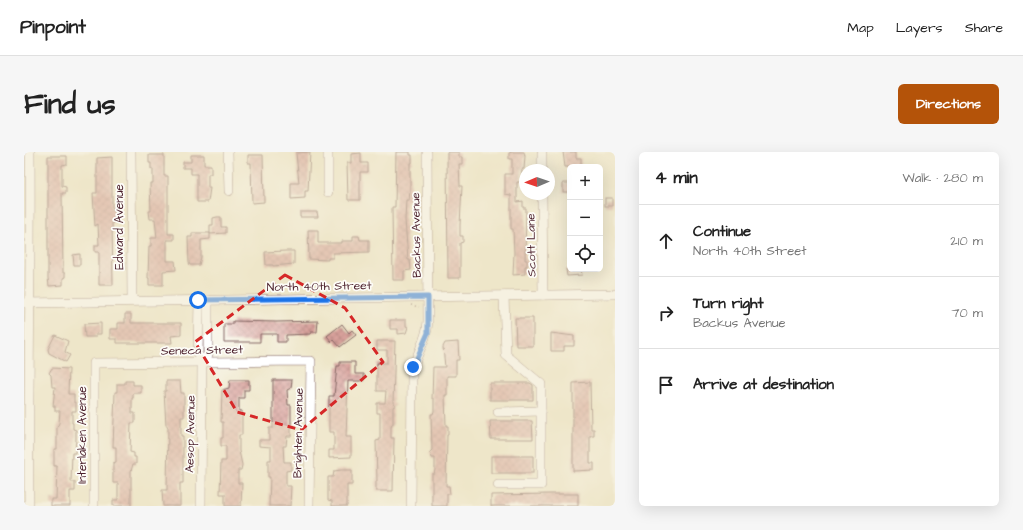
<!DOCTYPE html>
<meta charset="utf-8">
<style>
body{margin:0;font-family:"Architects Daughter",sans-serif;background:#f6f6f6;color:#222}
.controls{position:absolute;right:12px;top:12px;display:grid;overflow:hidden;border-radius:6px;box-shadow:0 4px 16px #0002}
.controls button{width:36px;height:36px;display:grid;place-items:center;padding:0;border:0;border-bottom:1px solid #e0e0e0;background:#fff;color:#222;font:20px sans-serif}
.compass{position:absolute;left:495px;top:12px;width:36px;height:36px;border-radius:50%;background:#fff;box-shadow:0 4px 16px #0002;rotate:268deg}
.stop{position:absolute;width:12px;height:12px;margin:-9px;border:3px solid #1a73e8;border-radius:50%;background:#fff}
.stop.end{background:#1a73e8;border-color:#fff;box-shadow:0 1px 4px #0008}
.list{margin:0;padding:0;list-style:none}
h2{display:flex;justify-content:space-between;align-items:center;height:52px;margin:0;padding:0 16px;font-size:17px}
h2 small{font-size:13px;font-weight:400;color:#767676}
.list li{display:grid;grid-template-columns:26px 1fr auto;gap:12px;align-items:center;box-sizing:border-box;height:72px;padding:0 16px;border-top:1px solid #e0e0e0}
.list b{display:block;font-size:15px;white-space:nowrap}
.list p{margin:0;font-size:13px;white-space:nowrap;color:#767676}
.list em{font-size:13px;font-style:normal;color:#767676}
.icon{flex:none;width:22px;height:22px;fill:none;stroke:currentColor;stroke-width:2;stroke-linecap:round;stroke-linejoin:round}
.map{position:relative;flex:none;width:591px;height:354px;overflow:hidden;border-radius:6px}
header{display:flex;align-items:center;gap:24px;box-sizing:border-box;height:56px;padding:0 20px;background:#fff;border-bottom:1px solid #e0e0e0}
header strong{font-size:19px}
nav{display:flex;gap:22px;margin-inline-start:auto;font-size:14px}
.intro{display:flex;align-items:center;justify-content:space-between;box-sizing:border-box;height:96px;padding:0 24px}
h1{margin:0;font-size:28px}
.button{padding:10px 18px;border-radius:6px;background:#b45309;color:#fff;font-size:14px;font-weight:700}
main{display:flex;gap:24px;padding:0 24px}
aside{flex:1;background:#fff;border-radius:6px;box-shadow:0 4px 16px #0002}
.map>svg:first-child{display:block}
.building{fill:url(#building-cross-hatch)}
.lines{fill:none;stroke-linecap:round;stroke-linejoin:round}
.minor-casing{stroke:#836562;stroke-width:10}
.path{stroke:#836562;stroke-width:1.5;stroke-dasharray:1 3;stroke-linecap:butt}
.minor{stroke:#fff;stroke-width:9}
.route{stroke:#1a73e8;stroke-width:5}
.marked{fill:none;stroke:#d62828;stroke-width:3;stroke-dasharray:8 5;stroke-linejoin:round}
.labels{text-anchor:middle;stroke-width:3.5;stroke-linejoin:round;paint-order:stroke}
.street-label{font-size:12px;fill:#4a1f2b;stroke:#fdfcf7}
</style>
<header>
<strong>Pinpoint</strong>
<nav><a>Map</a><a>Layers</a><a>Share</a></nav>
</header>
<div class="intro"><h1>Find us</h1><a class="button">Directions</a></div>
<main>
<div class="map">
<svg width="591" height="354" viewBox="0 0 591 354">
<defs>
<pattern id="building-cross-hatch" width="8" height="8" patternUnits="userSpaceOnUse"><rect width="8" height="8" fill="#d8a19b"/><path d="M0 0l8 8M0 8l8-8" fill="none" stroke="#b1837f"/></pattern>
</defs>
<rect width="100%" height="100%" fill="#fdfcf7"/>
<filter id="ink" filterUnits="userSpaceOnUse"><feTurbulence type="fractalNoise" baseFrequency=".025" numOctaves="2"/><feDisplacementMap in="SourceGraphic" scale="8" xChannelSelector="R" yChannelSelector="G"/><feConvolveMatrix kernelMatrix="1 2 1 2 8 2 1 2 1" color-interpolation-filters="sRGB"/></filter>
<filter id="wash" filterUnits="userSpaceOnUse"><feTurbulence type="fractalNoise" baseFrequency=".012" numOctaves="4" result="noise"/><feDisplacementMap in="SourceGraphic" scale="16" xChannelSelector="R" yChannelSelector="G"/><feGaussianBlur stdDeviation="0.9" result="paint"/><feColorMatrix in="noise" values="0 0 0 0 0 0 0 0 0 0 0 0 0 0 0 0 0 1.4 0 .05"/><feComposite in="paint" operator="in"/></filter>
<g filter="url(#wash)">
<rect width="100%" height="100%" fill="#eee6c9"/>
<g id="blocks">
<!-- building -->
<g class="building">
<path d="M286 0 284 39H281V46L267 47V31H275L272 1Z"/>
<path d="M372 0H386V3H388V11H386V39L385 48H382L381 68 384 108H386L387 118 380 119V128H369L368 55H371Z"/>
<path d="M423 0H435V5H438V12H435L436 34H438L436 73V84H439V90L436 91V126H424Z"/>
<path d="M488 0H500L501 4 500 17H498L497 30H493V50L499 49V56H502L501 108H503V114H501V122L489 123 490 101 489 77H487V43L481 42V22H488V7H485V1Z"/>
<path d="M539 0H552V6H557V15H541Z"/>
<path d="M337 1V11H344V20H336V48H324L323 11H327V2Z"/>
<path d="M125 3H140V24H144V82H150V88H143V109H151L152 118 139 119V133H125V126H124L125 94H127V86H133L131 67H126L125 59H127L126 31H129V17H127V11H125Z"/>
<path d="M167 3H180V13H187V22H184V36H186L184 50H173V22H167V16H159V10H167Z"/>
<path d="M224 3H239L240 50 228 51 227 11H224Z"/>
<path d="M24 4H43V12L38 13V34L42 35V41H38L39 121H41V125L39 126V133L25 134 24 126Z"/>
<path d="M88 5V56H90L91 70H88L89 133H75V100H71V93H75L74 72 71 74 69 41H73V6Z"/>
<rect x="539" y="31" width="7" height="9"/>
<rect x="581" y="46" width="7" height="8"/>
<path d="M276 60H293L294 65H276Z"/>
<path d="M193 65H197V75H202V81L186 82V73H189V66Z"/>
<path d="M284 78H294V91H318V89H329V84H335L336 88H345V100L309 101V106H304V108L285 107Z"/>
<path d="M168 81H186V87L177 88V105L175 113H166L165 111 164 85H168Z"/>
<path d="M262 99H270V112L249 114V113H242L241 100Z"/>
<path d="M56 102V113H50L49 103Z"/>
<path d="M542 117H557L558 123 543 124Z"/>
<path d="M101 162H107V171H157V183L147 184 148 191H93V187H86V177H94V171H101Z"/>
<path d="M491 166H509V194H492Z"/>
<path d="M366 168H382V174L384 175 382 181 374 182V177H366Z"/>
<path d="M209 169 252 170 294 169 293 180H287L286 182 262 183V190H253V182H236V190H200V172H209Z"/>
<path d="M77 171V182H72V185H61L60 172Z"/>
<path d="M318 172 325 181 328 178 332 183 316 195 310 188 308 190 303 184Z"/>
<path d="M527 181 550 184V194H540V199H527Z"/>
<path d="M31 183 44 189 41 200 46 203 42 210 25 201 24 197Z"/>
<path d="M353 189H371L369 251 372 253 369 255V271L367 275V286H370L369 339H352V329H353L352 289 356 288V261H353V251H361L362 239H353V211H363V198H353Z"/>
<path d="M434 190 435 208H432V224H423V243H421L422 274H424V283H423L422 334H425L426 342H423V354H408V322H410L411 318V306H408L407 302 405 301 408 298 407 262H409L410 259V247H408L409 215H421L419 195 421 191Z"/>
<path d="M316 210H331V222H340V229H324L322 285H327V305L305 306V298H310V280H305V244H310L313 214H316Z"/>
<path d="M28 216 45 217 44 242H50V251H52V259H48V271H49V277L52 278V287L51 301H48L47 330H51V339H46V354H27V347H32L33 314H30V297H33V276L35 271 36 259H31V254H29L31 235H28L27 223 25 221Z"/>
<path d="M206 228H225V238H220V246H215V259H218V283H215V299L218 313 217 318H214V331H218L217 354H201V342H196L197 309H202V294H197V286H199V270H197L198 238 205 236Z"/>
<path d="M249 228H268L267 236 263 238 264 253H267V284H263L262 294H259L260 310H267V318L262 319V334H267L266 354H245L246 325H244V308H247V295L235 294V288H245V276H249Z"/>
<path d="M101 229H109V233H117V241H109V246H108V261H111V271H107L106 300 110 301V305H112V312H109L107 319V354H89V348H94V331H89V311L92 310V295H89L91 240H93V232H101Z"/>
<path d="M142 229H156L157 241H160V265H157V284H159V331H156V354H139L138 338H143L144 276 142 273 140 239H142Z"/>
<path d="M566 230 567 277H570V284H566V311H570V318L549 319V231Z"/>
<path d="M466 231H506L509 233V248H466Z"/>
<path d="M466 269H508L509 287H467Z"/>
<rect x="467" y="304" width="42" height="17"/>
<path d="M317 318H328V333H323V354H308V349L304 348V325H309L310 319Z"/>
<path d="M527 342H554V354H467V343Z"/>
</g>
</g>
</g>
<g filter="url(#ink)">
<use href="#blocks" fill-opacity="0" stroke="#836562" stroke-width="1"/>
<g class="lines">
<!-- minor casing -->
<g class="minor-casing">
<g id="minor">
<path d="M107 0 108 149"/>
<path d="M204 0 205 39"/>
<path d="M304 0V40"/>
<path d="M518 0V18"/>
<path d="M518 42 519 143"/>
<path d="M175 148 174 203 178 210 177 354"/>
<path d="M0 151 591 142"/>
<path d="M178 210 184 203V148"/>
<path d="M474 260 517 259"/>
<path d="M474 333H517V232L482 203 480 144"/>
<path d="M5 354C4 236 7 118 6 0"/>
<path d="M70 354V211L287 209 285 354"/>
<path d="M387 354 388 223C390 203 403 191 404 169L403 0"/>
</g>
</g>
<!-- path -->
<path class="path" d="M387 153 395 155"/>
<!-- minor -->
<use href="#minor" class="minor"/>
</g>
</g>
<g class="lines" filter="url(#ink)">
<!-- route -->
<path class="route" d="M174 148 404 145V181L389 215"/>
</g>
<!-- marked area -->
<path d="M0 0H591V354H0ZM261 123 321 156 359 210 277 278 213 260 171 190Z" fill="#eee6c9" fill-opacity=".55" fill-rule="evenodd"/>
<path class="marked" d="M261 123 321 156 359 210 277 278 213 260 171 190Z"/>
<g class="labels">
<!-- street labels -->
<g class="street-label">
<text transform="translate(95 75) rotate(-90)" y="4">Edward Avenue</text>
<text transform="translate(392 83) rotate(-91)" y="4">Backus Avenue</text>
<text transform="translate(507 93) rotate(-91)" y="4">Scott Lane</text>
<text transform="translate(295 134) rotate(-1)" y="4">North 40th Street</text>
<text transform="translate(178 198) rotate(-1)" y="4">Seneca Street</text>
<text transform="translate(274 281) rotate(-89)" y="4">Brighten Avenue</text>
<text transform="translate(166 282) rotate(-89)" y="4">Aesop Avenue</text>
<text transform="translate(58 283) rotate(-90)" y="4">Interlaken Avenue</text>
</g>
</g>
</svg>
<div class="controls">
<button>+</button>
<button>−</button>
<button><svg class="icon" aria-label="locate" viewBox="0 0 24 24"><circle cx="12" cy="12" r="6"/><path d="M12 2v4M12 18v4M2 12h4M18 12h4"/></svg></button>
</div>
<svg class="compass" viewBox="-18 -18 36 36"><path d="M0-13l5 13h-10z" fill="#e53935"/><path d="M0 13l5-13h-10z" fill="#767676"/></svg>
<div class="stop" style="left:174px;top:148px"></div>
<div class="stop end" style="left:389px;top:215px"></div>
</div>
<aside>
<h2>4 min<small>Walk · 280 m</small></h2>
<ul class="list">
<li><svg class="icon" aria-label="ahead" viewBox="0 0 24 24"><path d="M12 20V5M6 11l6-6 6 6"/></svg><div><b>Continue</b><p>North 40th Street</p></div><em>210 m</em></li>
<li><svg class="icon" aria-label="right" viewBox="0 0 24 24"><path d="M7 20v-9h11M14 6l5 5-5 5"/></svg><div><b>Turn right</b><p>Backus Avenue</p></div><em>70 m</em></li>
<li><svg class="icon" aria-label="arrive" viewBox="0 0 24 24"><path d="M6 21V4h12l-3 4 3 4H6"/></svg><div><b>Arrive at destination</b></div></li>
</ul>
</aside>
</main>
